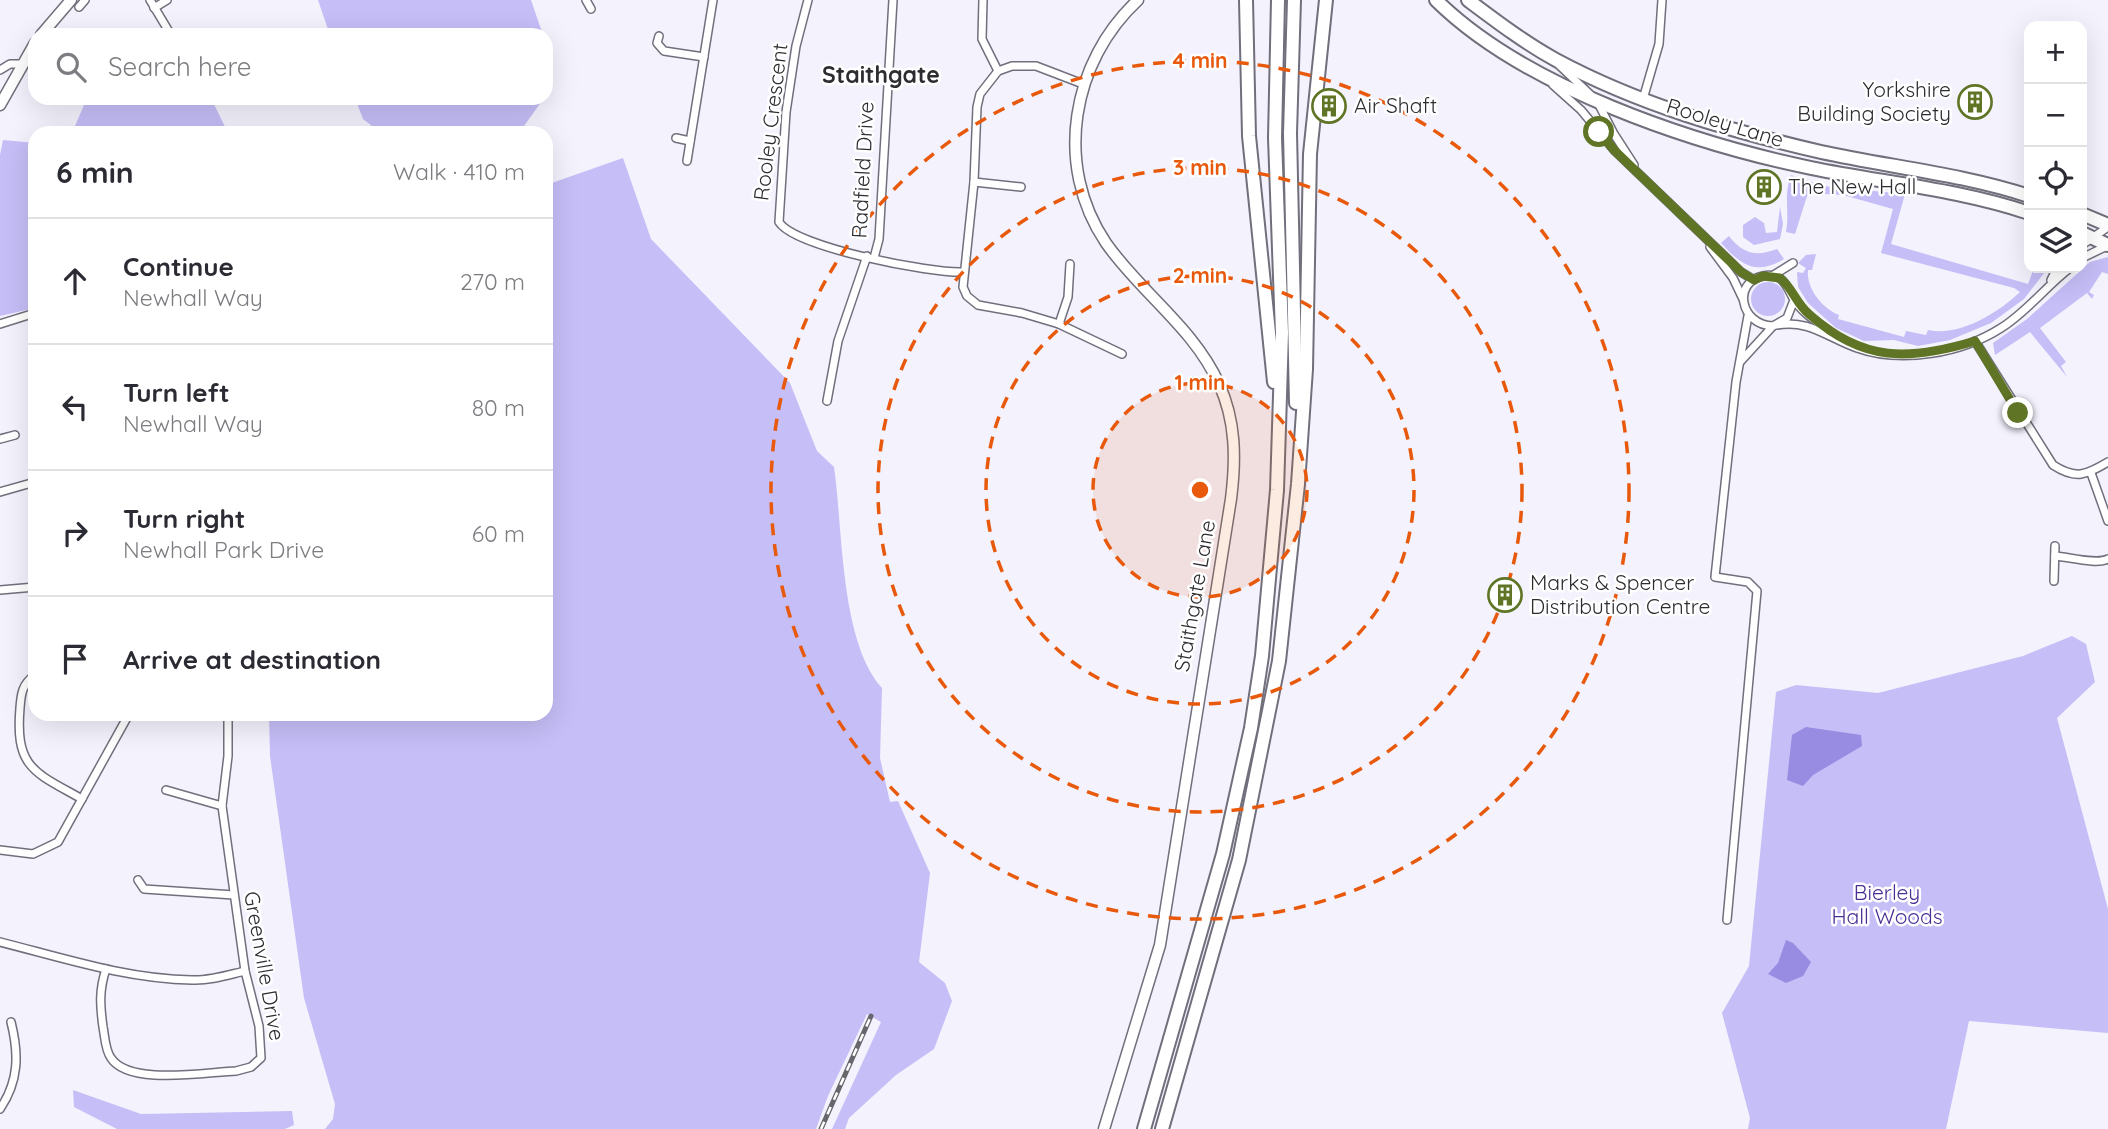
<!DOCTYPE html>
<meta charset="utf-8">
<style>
body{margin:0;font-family:Quicksand,sans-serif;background:#f2f2f3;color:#2b2b33}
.controls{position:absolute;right:21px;top:21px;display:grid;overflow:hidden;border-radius:14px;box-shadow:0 7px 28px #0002}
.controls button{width:63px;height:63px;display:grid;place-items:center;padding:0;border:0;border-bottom:2px solid #e1e1e2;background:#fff;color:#2b2b33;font:35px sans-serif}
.stop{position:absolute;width:21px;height:21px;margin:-16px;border:5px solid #5f7525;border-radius:50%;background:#fff}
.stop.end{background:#5f7525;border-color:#fff;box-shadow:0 2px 7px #0008}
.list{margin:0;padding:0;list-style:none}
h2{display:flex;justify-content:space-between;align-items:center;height:91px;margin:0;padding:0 28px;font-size:30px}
h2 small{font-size:23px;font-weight:400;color:#7c7c81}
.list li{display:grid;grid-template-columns:46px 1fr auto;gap:21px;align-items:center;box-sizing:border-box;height:126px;padding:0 28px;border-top:2px solid #e1e1e2}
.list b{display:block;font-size:26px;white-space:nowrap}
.list p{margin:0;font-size:23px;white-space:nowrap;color:#7c7c81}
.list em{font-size:23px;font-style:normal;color:#7c7c81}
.icon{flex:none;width:38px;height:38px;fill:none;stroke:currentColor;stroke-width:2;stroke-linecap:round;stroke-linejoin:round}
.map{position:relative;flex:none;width:2108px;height:1129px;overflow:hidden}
.search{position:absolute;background:#fff;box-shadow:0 7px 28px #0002;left:28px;top:28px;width:525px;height:77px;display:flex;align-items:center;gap:18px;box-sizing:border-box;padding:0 24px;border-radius:21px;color:#7c7c81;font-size:26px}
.panel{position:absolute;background:#fff;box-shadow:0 7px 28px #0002;left:28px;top:126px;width:525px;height:595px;border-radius:21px}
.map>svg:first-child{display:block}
.green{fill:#c5bef7}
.water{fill:#988be2}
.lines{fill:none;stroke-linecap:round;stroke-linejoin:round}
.street-casing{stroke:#706f7b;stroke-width:10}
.secondary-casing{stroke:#706f7b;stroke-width:13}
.highway-casing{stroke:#706f7b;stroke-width:16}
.street{stroke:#fff;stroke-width:7}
.secondary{stroke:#fff;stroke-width:10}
.highway{stroke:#fff;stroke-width:12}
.rail-casing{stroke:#67666c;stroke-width:5}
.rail{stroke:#fff;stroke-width:2.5;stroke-dasharray:8;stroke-linecap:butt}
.route{stroke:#5f7525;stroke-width:9}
.ring{fill:none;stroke:#e8590c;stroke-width:3.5;stroke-dasharray:12 9}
.labels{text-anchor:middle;stroke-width:5;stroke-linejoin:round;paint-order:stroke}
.poi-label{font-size:21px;fill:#2d2c31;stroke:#fff;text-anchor:start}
.street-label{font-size:21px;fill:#2d2c31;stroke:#fff}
.park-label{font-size:21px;fill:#4a2f95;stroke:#fff}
.neighbourhood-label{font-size:23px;font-weight:bold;fill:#2d2c31;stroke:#fff}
.centre{fill:#e8590c;stroke:#fff;stroke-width:3.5}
.ring-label{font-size:21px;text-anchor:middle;font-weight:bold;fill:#e8590c;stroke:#fff;stroke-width:5;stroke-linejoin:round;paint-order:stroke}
</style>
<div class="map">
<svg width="2108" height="1129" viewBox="0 0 2108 1129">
<rect width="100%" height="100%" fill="#f3f2fd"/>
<!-- green -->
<g class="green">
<path d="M318 0H531L543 35H330Z"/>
<path d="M87 98H211L228 133H72Z"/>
<path d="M355 98H544L519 133H381L363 119Z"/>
<path d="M3 140 35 143V308L0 316V155Z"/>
<path d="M623 158 651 239 790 383 817 451 834 467C843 529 840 641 882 688L880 758 890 802 898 801 930 873 919 962 945 983 952 1001 934 1049 896 1075 849 1118 845 1129H832L881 1022 867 1014 828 1096 816 1129H325L333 1119 335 1104 304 998 270 756 269 714H546V185Z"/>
<path d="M1791 175 1824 186 1905 194 1891 244 2028 284 2034 268H2048L2024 299 1991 323 1950 340 1918 346 1894 340 1864 341 1836 328 1808 303 1798 287 1797 272 1803 273 1806 268 1798 263 1806 255 1816 254 1812 270H1808C1806 289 1823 309 1839 315L1838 319 1904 337 1906 331 1926 335 1928 330C1959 337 1998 313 2020 292L2014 288 1881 253 1893 209 1843 195 1808 193 1795 234 1786 232C1790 210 1783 198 1791 175Z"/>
<path d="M1780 207 1783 224 1780 239 1754 245 1743 237V225L1755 217 1764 223 1766 233 1777 232Z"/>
<path d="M1729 236C1743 254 1756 257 1777 249L1784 259C1756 276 1741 265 1721 243Z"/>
<path d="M2108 257V274L2102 272 2089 292 2094 295 2092 299 2087 293 2040 328 2066 362 2061 366 2067 377 2030 332 1995 355 1993 343 2027 319 2090 262Z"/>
<circle cx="1768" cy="299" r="17"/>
<path d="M2072 636 2086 644 2095 682 2057 718 2108 909V1033L1969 1021 1946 1129H1748L1750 1118 1722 1013 1749 966 1776 692 1796 685 1878 693 2023 656Z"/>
<path d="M73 1090 141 1114 292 1111 294 1125 285 1129H117L74 1107Z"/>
</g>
<!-- water -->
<g class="water">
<path d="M1806 727 1861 735 1862 746 1813 775 1803 786 1787 780 1792 735Z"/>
<path d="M1786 940 1793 943 1811 962 1803 976 1786 983 1768 974 1778 963Z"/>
</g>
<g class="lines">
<!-- street casing -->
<g class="street-casing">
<g id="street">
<path d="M150 0 171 35"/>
<path d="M586 0 591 9"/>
<path d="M808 0 796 46 786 112 779 222C794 247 932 274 964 272"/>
<path d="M983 0 982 39 998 71"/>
<path d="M79 7 85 0"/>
<path d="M154 8 167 0"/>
<path d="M659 36 657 43 664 51 704 57"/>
<path d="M1559 65 1597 101 1614 134 1634 165"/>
<path d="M0 70 10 64H20"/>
<path d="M1083 84 1036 66H1012L998 71 980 94 977 107 974 182 963 287 967 296 978 305 1022 313 1059 324 1122 354"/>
<path d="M1553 85 1581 110 1615 151 1741 272 1754 280"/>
<path d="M1643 99 1659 44 1662 0"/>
<path d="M676 138 690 141"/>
<path d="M687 161 713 0"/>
<path d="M974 182 1021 187"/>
<path d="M2082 245 2108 227"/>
<path d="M1710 247 1733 278 1743 299"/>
<path d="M874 258 879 239 893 0"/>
<path d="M2082 258 2107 246"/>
<path d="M1772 276 1793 263"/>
<path d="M2051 280 2057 268"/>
<path d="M1794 300 1787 318 1773 326C1740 325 1732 282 1763 276 1783 272 1787 287 1794 300 1802 313 1820 324 1832 333"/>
<path d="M0 324 35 313"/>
<path d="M1059 324 1068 297 1070 264"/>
<path d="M1777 325C1809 319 1828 338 1857 348 1902 364 1962 353 2001 328 2027 312 2046 286 2070 268"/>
<path d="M1975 341 2053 465C2076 480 2086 475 2108 462"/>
<path d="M1741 361 1773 326"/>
<path d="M827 401 838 341 867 256"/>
<path d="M0 439 15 435"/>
<path d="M2091 473 2108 521"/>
<path d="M0 492 35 482"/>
<path d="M2055 556C2069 557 2097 565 2108 559"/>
<path d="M2054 581 2055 546"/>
<path d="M0 590 35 587"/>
<path d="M35 675C22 684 21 694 20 708 15 768 34 772 82 799"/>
<path d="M166 790 222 806"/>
<path d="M0 850 33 854 58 842 129 714"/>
<path d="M138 880 144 889 234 895"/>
<path d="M1727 920 1757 591 1748 582 1715 577 1736 382 1748 316"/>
<path d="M0 942C63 958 127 979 192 980 209 981 228 975 245 971"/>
<path d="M106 969C99 990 100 1005 103 1027 105 1037 105 1050 111 1058 129 1086 206 1072 236 1071L251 1067 261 1058 259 1026 245 971 222 806 228 756V714"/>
<path d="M0 1109C19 1081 19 1054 11 1022"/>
</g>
</g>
<!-- secondary casing -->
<g class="secondary-casing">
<g id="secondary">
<path d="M41 35 71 0"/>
<path d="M0 105 35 43"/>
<path d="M1104 1129 1160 945 1231 499C1236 459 1236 421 1219 384 1194 328 1140 292 1106 243 1053 165 1072 61 1138 0"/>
</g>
</g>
<!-- highway casing -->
<g class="highway-casing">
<g id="highway">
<path d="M1246 0 1249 136 1274 382"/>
<path d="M1294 0 1290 133 1296 403"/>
<path d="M1436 0C1524 87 1691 143 1811 168 1884 183 1957 189 2029 213"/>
<path d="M1468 0C1496 21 1525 43 1556 60 1638 104 1730 131 1821 152 1890 167 1962 174 2029 196"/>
<path d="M2082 214 2108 225"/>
<path d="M2082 233 2108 245"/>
<path d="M1144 1129 1223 854 1251 728 1262 656 1277 490 1282 333 1275 138 1278 0"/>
<path d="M1162 1129 1239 860 1279 661 1298 484 1306 369 1310 154 1326 0"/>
</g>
</g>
<!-- street -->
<use href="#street" class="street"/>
<!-- secondary -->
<use href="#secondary" class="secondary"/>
<!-- highway -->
<use href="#highway" class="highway"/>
<!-- rail casing -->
<g class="rail-casing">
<path id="rail" d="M821 1129 871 1016"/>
</g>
<!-- rail -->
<use href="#rail" class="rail"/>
</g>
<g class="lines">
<!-- route -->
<path class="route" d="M1599 132 1615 151 1741 272 1754 280 1763 276 1780 278C1793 288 1796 304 1810 315 1863 362 1909 361 1975 341L2018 413"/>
</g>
<!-- distance rings -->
<circle cx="1200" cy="490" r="107" fill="#e8590c" fill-opacity=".12"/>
<g class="ring">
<circle cx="1200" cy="490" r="107"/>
<circle cx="1200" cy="490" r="214"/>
<circle cx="1200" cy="490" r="322"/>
<circle cx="1200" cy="490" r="429"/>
</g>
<!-- icons -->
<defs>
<g id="building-ring" transform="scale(1.75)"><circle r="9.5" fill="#fff" stroke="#5f7525" stroke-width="1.5"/><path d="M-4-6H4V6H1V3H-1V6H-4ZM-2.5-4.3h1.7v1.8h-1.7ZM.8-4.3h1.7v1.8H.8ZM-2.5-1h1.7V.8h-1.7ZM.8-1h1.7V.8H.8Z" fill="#5f7525"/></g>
</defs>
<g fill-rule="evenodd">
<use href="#building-ring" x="1975" y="102"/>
<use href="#building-ring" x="1329" y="106"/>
<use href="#building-ring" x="1764" y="187"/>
<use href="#building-ring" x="1505" y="595"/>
</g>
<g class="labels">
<!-- poi labels -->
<g class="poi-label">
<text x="1951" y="97" text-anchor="end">Yorkshire<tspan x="1951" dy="24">Building Society</tspan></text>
<text x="1354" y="113">Air Shaft</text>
<text x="1788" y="194">The New Hall</text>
<text x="1530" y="590">Marks &amp; Spencer<tspan x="1530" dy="24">Distribution Centre</tspan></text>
</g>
<!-- street labels -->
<g class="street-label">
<text transform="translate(771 122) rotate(-83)" y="7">Rooley Crescent</text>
<text transform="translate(1725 123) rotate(17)" y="7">Rooley Lane</text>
<text transform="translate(863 170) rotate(-87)" y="7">Radfield Drive</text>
<text transform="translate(1195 596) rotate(-80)" y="7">Staithgate Lane</text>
<text transform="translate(264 966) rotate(80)" y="7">Greenville Drive</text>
</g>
<!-- park labels -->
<g class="park-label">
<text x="1887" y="900">Bierley<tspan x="1887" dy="24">Hall Woods</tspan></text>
</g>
<!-- neighbourhood labels -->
<g class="neighbourhood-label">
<text x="881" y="83">Staithgate</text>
</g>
</g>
<circle cx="1200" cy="490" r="10" class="centre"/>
<g class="ring-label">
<text x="1200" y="68">4 min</text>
<text x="1200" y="175">3 min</text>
<text x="1200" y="283">2 min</text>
<text x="1200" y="390">1 min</text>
</g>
</svg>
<div class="controls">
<button>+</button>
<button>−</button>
<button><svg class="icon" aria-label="locate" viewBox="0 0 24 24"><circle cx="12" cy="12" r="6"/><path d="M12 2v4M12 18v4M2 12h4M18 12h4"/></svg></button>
<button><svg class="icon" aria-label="layers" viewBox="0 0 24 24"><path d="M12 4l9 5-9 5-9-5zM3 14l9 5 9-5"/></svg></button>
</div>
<div class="stop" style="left:1599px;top:132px"></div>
<div class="stop end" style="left:2018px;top:413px"></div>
<div class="search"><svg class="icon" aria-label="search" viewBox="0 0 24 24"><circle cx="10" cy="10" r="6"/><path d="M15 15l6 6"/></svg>Search here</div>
<section class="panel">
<h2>6 min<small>Walk · 410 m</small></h2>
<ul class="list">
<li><svg class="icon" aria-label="ahead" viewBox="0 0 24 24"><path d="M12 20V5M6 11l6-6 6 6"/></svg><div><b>Continue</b><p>Newhall Way</p></div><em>270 m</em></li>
<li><svg class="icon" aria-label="left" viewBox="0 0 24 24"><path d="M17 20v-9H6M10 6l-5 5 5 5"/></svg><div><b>Turn left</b><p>Newhall Way</p></div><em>80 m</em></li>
<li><svg class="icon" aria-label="right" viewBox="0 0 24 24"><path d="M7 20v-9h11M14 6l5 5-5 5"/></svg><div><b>Turn right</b><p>Newhall Park Drive</p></div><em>60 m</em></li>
<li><svg class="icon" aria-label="arrive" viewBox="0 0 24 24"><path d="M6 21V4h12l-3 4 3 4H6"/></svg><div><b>Arrive at destination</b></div></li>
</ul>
</section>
</div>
